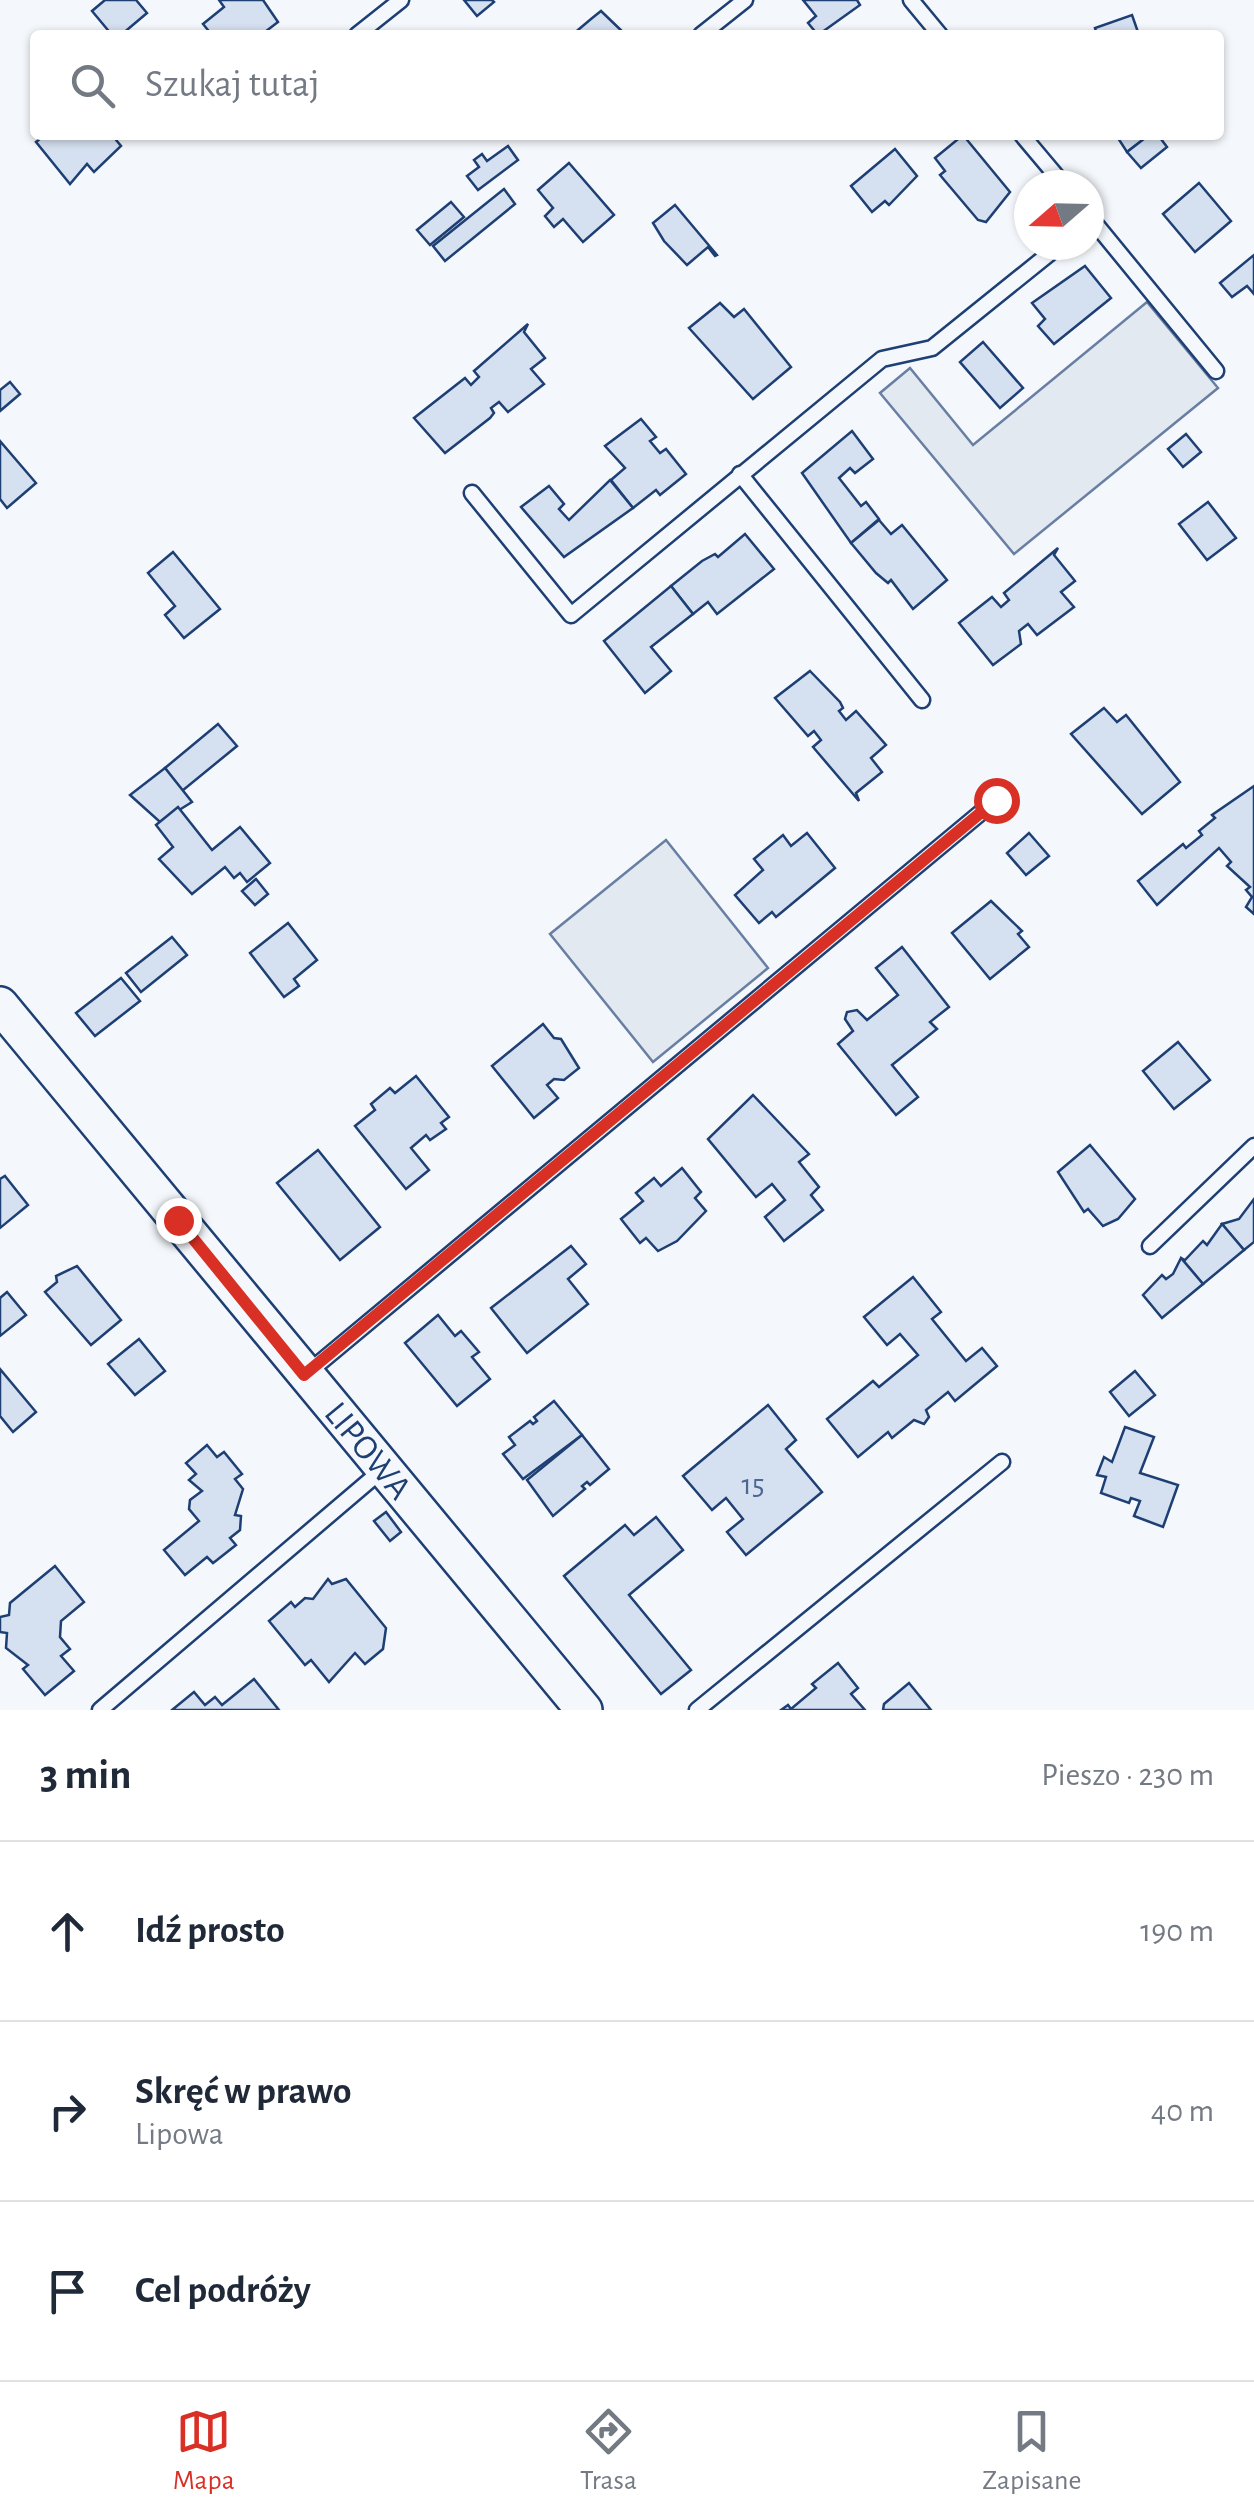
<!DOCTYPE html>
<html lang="pl">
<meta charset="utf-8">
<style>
body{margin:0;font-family:"Alegreya Sans",sans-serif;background:#f2f2f3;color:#1f2937}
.compass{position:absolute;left:1014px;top:170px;width:90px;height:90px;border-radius:50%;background:#fff;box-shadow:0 2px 8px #0004;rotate:250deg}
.stop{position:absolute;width:30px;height:30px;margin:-22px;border:8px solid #d93025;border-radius:50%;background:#fff}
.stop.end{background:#d93025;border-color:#fff;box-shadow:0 2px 10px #0008}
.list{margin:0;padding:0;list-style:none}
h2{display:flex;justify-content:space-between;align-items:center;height:130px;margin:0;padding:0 40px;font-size:42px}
h2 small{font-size:32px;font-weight:400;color:#747a83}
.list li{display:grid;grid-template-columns:65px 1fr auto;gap:30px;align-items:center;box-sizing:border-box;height:180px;padding:0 40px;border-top:2px solid #e0e1e3}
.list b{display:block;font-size:38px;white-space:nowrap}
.list p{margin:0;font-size:32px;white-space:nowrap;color:#747a83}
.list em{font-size:32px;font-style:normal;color:#747a83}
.icon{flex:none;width:55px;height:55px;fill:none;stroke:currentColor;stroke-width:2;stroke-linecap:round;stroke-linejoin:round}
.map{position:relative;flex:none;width:1254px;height:1710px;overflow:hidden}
.search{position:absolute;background:#fff;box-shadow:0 2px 8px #0004;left:30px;right:30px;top:30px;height:110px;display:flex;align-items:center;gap:25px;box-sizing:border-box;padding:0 35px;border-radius:10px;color:#747a83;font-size:38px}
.sheet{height:670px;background:#fff}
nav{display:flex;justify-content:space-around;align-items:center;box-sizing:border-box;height:140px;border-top:2px solid #e0e1e3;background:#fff;font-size:28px;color:#747a83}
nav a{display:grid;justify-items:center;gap:5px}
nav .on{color:#d93025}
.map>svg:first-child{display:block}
.green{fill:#e3e9f0;stroke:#687fa3;stroke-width:2.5}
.building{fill:#d5e0f0;stroke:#1d3f73;stroke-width:2.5}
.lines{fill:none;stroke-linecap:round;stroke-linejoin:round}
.service-casing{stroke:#1d3f73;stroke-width:19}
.tertiary-casing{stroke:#1d3f73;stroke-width:40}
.service{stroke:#f4f7fb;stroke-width:14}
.tertiary{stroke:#f4f7fb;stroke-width:35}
.route{stroke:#d93025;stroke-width:12}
.labels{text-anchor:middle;stroke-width:8;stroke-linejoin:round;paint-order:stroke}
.number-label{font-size:30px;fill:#4b6792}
.street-label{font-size:35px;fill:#1d3f73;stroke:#f4f7fb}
</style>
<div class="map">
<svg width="1254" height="1710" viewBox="0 0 1254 1710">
<rect width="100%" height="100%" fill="#f4f7fb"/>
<!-- green -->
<g class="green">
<path d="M1147 302 1218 388 1014 554 880 393 910 368 973 445Z"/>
<path d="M666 840 768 968 653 1062 550 934Z"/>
</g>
<!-- building -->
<g class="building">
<path d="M105 0H136L147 13 121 35H112L92 11Z"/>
<path d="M219 0H263L278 22 261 35H212L203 24 224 7Z"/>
<path d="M464 0H492L494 2 477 16Z"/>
<path d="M803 0H857L860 5 818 35 808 23 816 16Z"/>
<path d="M601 11 626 35H572L591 19Z"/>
<path d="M1132 15 1139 35H1097L1095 28Z"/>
<path d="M45 135H112L121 146 94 172 87 164 70 184 36 142Z"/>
<path d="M963 135 1010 192 986 222 978 220 940 175 945 171 935 158Z"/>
<path d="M1116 135H1149L1127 152Z"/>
<path d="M1149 135H1158L1167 147 1141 168 1127 152Z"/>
<path d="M508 146 518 160 478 190 467 176 479 167 474 160 482 154 487 161Z"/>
<path d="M895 149 917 176 889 205 885 201 872 212 851 186Z"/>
<path d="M569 163 614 215 583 242 563 219 554 227 545 216 553 208 538 190Z"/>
<path d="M1199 183 1231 221 1195 252 1163 214Z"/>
<path d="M504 189 515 204 445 261 433 246Z"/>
<path d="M451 202 464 217 430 245 417 230Z"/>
<path d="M675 205 717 255 715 256 708 247 687 265 664 241 653 223Z"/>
<path d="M1254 255V294L1247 286 1232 297 1220 283Z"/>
<path d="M1085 266 1111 298 1054 344 1038 326 1045 319 1032 303Z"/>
<path d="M720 303 734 317 744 309 791 367 753 399 689 328Z"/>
<path d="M528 324 524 332 545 358 531 369 544 384 508 412 499 402 491 408 494 413 490 418 445 453 414 418 465 378 471 385 479 377 474 371Z"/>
<path d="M983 342 1023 388 1000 408 960 362Z"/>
<path d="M10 382 20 394 0 411V390Z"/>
<path d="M641 419 656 437 650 441 660 453 666 449 686 474 660 495 656 490 633 508 611 480 625 468 605 446Z"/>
<path d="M852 431 873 459 855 473 850 468 839 478 861 506 866 502 879 519 851 543 802 473Z"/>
<path d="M1186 434 1201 452 1183 467 1168 449Z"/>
<path d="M0 441 36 483 7 508 0 499Z"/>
<path d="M610 480 633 508 564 557 521 507 549 486 564 504 559 509 569 520Z"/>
<path d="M1208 502 1236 538 1207 560 1179 524Z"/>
<path d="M879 520 891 534 902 525 947 580 913 609 891 580 888 583 876 573 851 543Z"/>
<path d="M745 534 774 569 717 614 708 602 693 614 671 586 702 561 715 554 718 557Z"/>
<path d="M1058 548 1054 555 1075 581 1061 592 1074 607 1037 635 1028 624 1019 631 1021 644 993 665 959 623 992 597 1001 607 1009 600 1004 593Z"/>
<path d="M173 552 220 609 184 638 165 615 175 606 148 573Z"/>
<path d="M671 586 693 614 651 647 671 671 645 693 604 641Z"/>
<path d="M810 671 840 702 843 708 839 711 846 720 856 711 886 745 871 758 882 772 856 793 859 801 813 747 821 740 814 731 808 736 775 698Z"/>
<path d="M1104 708 1117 722 1126 715 1180 782 1142 814 1071 734Z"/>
<path d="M218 724 237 746 182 791 165 768Z"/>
<path d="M165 768 192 802 160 822 130 795Z"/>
<path d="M1254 786V914L1246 907 1252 897 1246 890 1250 887 1227 866 1231 862 1219 848 1157 905 1138 881 1183 844 1186 848 1202 835 1199 831 1215 818 1212 815Z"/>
<path d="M178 807 212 850 240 827 270 863 247 882 240 873 234 878 225 867 192 894 159 859 173 847 156 825Z"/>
<path d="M807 833 835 868 776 917 772 912 759 923 735 895 763 870 754 859 783 835 791 846Z"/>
<path d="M1029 833 1049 856 1026 875 1007 853Z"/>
<path d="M256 879 268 894 255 905 242 891Z"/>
<path d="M991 901 1022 931 1018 934 1029 947 990 979 952 933Z"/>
<path d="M288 923 317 960 294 979 299 986 284 997 250 953Z"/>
<path d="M172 937 187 955 141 992 126 973Z"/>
<path d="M902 947 949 1007 930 1022 937 1029 892 1065 918 1097 896 1115 838 1044 853 1031 845 1019 847 1012 857 1010 867 1020 898 995 876 968Z"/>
<path d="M121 978 140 1001 95 1036 76 1013Z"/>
<path d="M543 1024 554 1038 561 1039 579 1068 564 1080 554 1079 547 1085 558 1098 534 1118 492 1066Z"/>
<path d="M1178 1042 1210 1080 1174 1109 1143 1071Z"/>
<path d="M416 1076 449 1117 441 1123 446 1129 430 1140 426 1135 411 1148 429 1170 406 1189 355 1126 375 1110 371 1104 390 1088 395 1093Z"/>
<path d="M753 1095 809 1154 799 1162 819 1187 811 1195 823 1210 784 1241 765 1217 785 1200 772 1184 756 1197 708 1139Z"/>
<path d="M1090 1145 1135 1199 1118 1219 1103 1226 1088 1209 1084 1212 1058 1172Z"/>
<path d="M318 1150 380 1227 340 1260 277 1183Z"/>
<path d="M682 1168 701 1192 695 1198 706 1211 677 1241 658 1251 646 1238 640 1243 621 1219 643 1201 636 1193 654 1178 661 1186Z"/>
<path d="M5 1176 28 1205 0 1228V1179Z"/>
<path d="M1254 1199V1242L1244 1250 1222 1224 1239 1219Z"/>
<path d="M1222 1224 1244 1250 1203 1284 1181 1258 1185 1260 1203 1241 1207 1245Z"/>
<path d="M571 1246 586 1264 568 1279 588 1304 527 1353 491 1308Z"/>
<path d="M1181 1258 1203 1284 1162 1318 1143 1295 1162 1275 1166 1279 1173 1274Z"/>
<path d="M77 1266 121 1320 91 1345 45 1292 57 1282 56 1276Z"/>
<path d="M913 1277 941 1312 932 1319 966 1361 982 1348 997 1366 955 1401 948 1392 926 1410 929 1417 924 1424 914 1420 892 1438 888 1432 858 1457 827 1419 873 1381 879 1387 918 1355 900 1334 887 1345 864 1317Z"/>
<path d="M7 1292 26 1315 0 1336V1298Z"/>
<path d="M438 1315 455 1336 461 1331 479 1352 472 1357 490 1379 457 1406 405 1343Z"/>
<path d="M139 1339 165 1371 135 1395 108 1364Z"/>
<path d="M0 1369 36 1412 13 1432 0 1416Z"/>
<path d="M1135 1371 1155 1395 1129 1416 1110 1392Z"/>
<path d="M554 1401 582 1435 523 1479 503 1454 515 1445 509 1437 530 1421 533 1424 537 1421 534 1417Z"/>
<path d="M768 1405 796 1440 786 1449 822 1492 746 1555 727 1532 743 1519 726 1498 712 1510 683 1476Z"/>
<path d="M1125 1427 1154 1437 1140 1473 1178 1485 1163 1527 1134 1516 1140 1501 1131 1498 1129 1503 1101 1493 1106 1477 1097 1475 1104 1457 1112 1462Z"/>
<path d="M582 1435 609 1469 590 1485 587 1482 582 1486 585 1489 553 1516 527 1480Z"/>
<path d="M207 1445 217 1457 224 1452 242 1474 235 1479 243 1489 235 1515 241 1516 240 1530 230 1538 236 1545 217 1560 213 1563 207 1557 185 1575 164 1550 199 1521 189 1509 190 1500 202 1491 189 1480 196 1474 186 1463Z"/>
<path d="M386 1512 401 1532 390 1541 374 1521Z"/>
<path d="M656 1517 683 1550 629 1595 691 1670 661 1694 564 1576 625 1525 634 1535Z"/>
<path d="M55 1566 84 1602 61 1621 60 1637 70 1649 61 1656 74 1671 45 1695 23 1669 28 1665 6 1648 7 1633 0 1632V1617L9 1615 10 1603Z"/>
<path d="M328 1579 332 1584 346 1579 386 1628 383 1649 365 1664 355 1653 329 1682 311 1660 305 1665 269 1621 291 1602 295 1607 305 1598 313 1599Z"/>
<path d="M838 1663 858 1688 851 1694 865 1710H781L788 1705 791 1709 816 1688 812 1684Z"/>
<path d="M254 1679 279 1710H172L194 1692 205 1705 215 1697 222 1705Z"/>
<path d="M909 1683 931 1710H883L884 1704Z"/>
</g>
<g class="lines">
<!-- service casing -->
<g class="service-casing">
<g id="service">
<path d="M911 0 940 35"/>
<path d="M357 35 401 0"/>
<path d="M701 35 745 0"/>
<path d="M1022 135 1064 185"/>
<path d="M1089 216 1216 371"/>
<path d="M740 474 922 700"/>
<path d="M472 493 571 615 882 359 932 348 1060 245"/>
<path d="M1150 1246 1254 1146"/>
<path d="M305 1375 996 800"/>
<path d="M100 1710 382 1470"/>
<path d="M697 1710 1002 1462"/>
</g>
</g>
<!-- tertiary casing -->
<g class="tertiary-casing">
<g id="tertiary">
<path id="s1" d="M0 1005 584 1710"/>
</g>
</g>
<!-- service -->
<use href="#service" class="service"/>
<!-- tertiary -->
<use href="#tertiary" class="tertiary"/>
</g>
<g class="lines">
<!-- route -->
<path class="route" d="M178 1220 304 1375 996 800"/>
</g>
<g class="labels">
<!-- number labels -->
<g class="number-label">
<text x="753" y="1494">15</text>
</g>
<!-- street labels -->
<g class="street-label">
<text dy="12" stroke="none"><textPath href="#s1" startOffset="578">LIPOWA</textPath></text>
</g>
</g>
</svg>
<svg class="compass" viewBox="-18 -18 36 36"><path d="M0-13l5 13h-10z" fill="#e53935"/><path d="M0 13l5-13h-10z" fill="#747a83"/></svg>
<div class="stop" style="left:996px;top:800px"></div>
<div class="stop end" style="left:178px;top:1220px"></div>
<div class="search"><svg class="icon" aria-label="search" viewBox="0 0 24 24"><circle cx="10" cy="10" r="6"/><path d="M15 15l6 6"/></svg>Szukaj tutaj</div>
</div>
<section class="sheet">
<h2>3 min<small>Pieszo · 230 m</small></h2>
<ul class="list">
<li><svg class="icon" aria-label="ahead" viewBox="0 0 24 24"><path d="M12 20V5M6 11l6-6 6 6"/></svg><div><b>Idź prosto</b></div><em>190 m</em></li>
<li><svg class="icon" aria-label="right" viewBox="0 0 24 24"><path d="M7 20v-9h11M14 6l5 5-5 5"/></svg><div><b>Skręć w prawo</b><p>Lipowa</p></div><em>40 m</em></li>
<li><svg class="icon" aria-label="arrive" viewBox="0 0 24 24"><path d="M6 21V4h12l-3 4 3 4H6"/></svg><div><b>Cel podróży</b></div></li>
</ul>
</section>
<nav>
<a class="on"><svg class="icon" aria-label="map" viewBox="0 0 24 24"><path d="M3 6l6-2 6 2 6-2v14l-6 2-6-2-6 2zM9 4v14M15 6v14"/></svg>Mapa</a>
<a><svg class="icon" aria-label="directions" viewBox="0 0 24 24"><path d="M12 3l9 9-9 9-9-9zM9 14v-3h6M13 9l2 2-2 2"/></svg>Trasa</a>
<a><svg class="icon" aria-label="saved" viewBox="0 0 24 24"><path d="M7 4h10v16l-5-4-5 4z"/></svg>Zapisane</a>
</nav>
